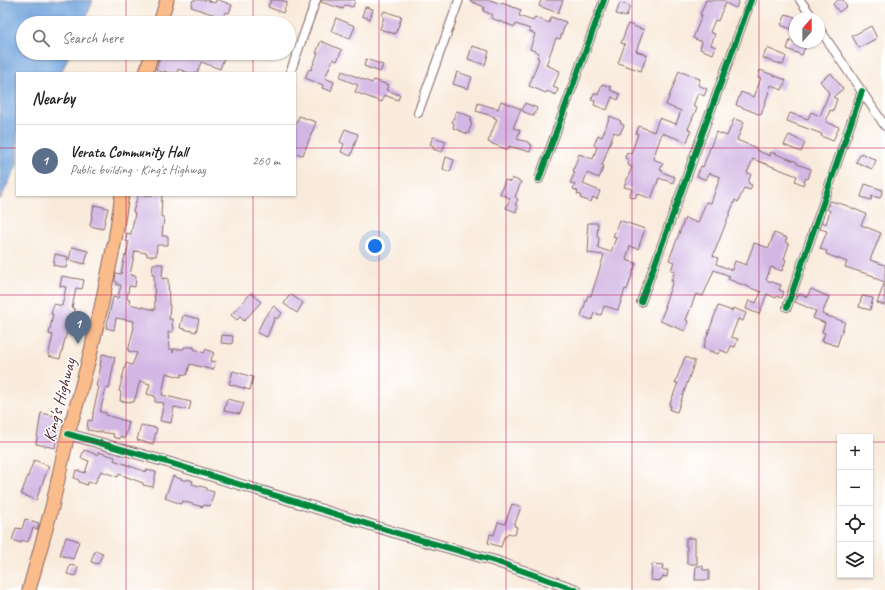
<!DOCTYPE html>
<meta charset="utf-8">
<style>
body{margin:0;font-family:Caveat,sans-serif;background:#f2f2f2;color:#222}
.controls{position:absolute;right:12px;bottom:12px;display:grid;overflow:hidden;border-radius:0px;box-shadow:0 1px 3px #0004}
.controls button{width:36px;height:36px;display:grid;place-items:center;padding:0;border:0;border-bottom:1px solid #e0e0e0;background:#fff;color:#222;font:20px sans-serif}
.compass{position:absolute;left:789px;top:12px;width:36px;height:36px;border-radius:50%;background:#fff;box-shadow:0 1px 3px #0004;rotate:21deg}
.you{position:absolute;left:375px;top:246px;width:14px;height:14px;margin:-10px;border:3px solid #fff;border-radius:50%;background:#1a73e8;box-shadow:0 0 0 6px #1a73e833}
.badge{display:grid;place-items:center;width:26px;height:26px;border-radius:50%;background:#1a73e8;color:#fff;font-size:13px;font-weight:700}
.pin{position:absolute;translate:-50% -33px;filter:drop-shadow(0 1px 2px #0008)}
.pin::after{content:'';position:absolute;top:21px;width:14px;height:12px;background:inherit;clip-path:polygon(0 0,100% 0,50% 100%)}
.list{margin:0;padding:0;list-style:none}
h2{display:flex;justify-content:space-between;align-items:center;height:52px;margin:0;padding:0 16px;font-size:17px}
h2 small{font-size:13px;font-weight:400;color:#767676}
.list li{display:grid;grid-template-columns:26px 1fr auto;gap:12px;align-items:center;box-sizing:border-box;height:72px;padding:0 16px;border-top:1px solid #e0e0e0}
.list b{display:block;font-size:15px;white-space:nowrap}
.list p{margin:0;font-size:13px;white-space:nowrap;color:#767676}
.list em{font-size:13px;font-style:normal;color:#767676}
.icon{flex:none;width:22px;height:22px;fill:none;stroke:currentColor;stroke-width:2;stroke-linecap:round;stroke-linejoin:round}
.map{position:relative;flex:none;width:885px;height:590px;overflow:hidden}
.search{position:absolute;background:#fff;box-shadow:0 1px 3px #0004;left:16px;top:16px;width:280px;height:44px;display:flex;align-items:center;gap:10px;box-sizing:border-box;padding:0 14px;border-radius:22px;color:#767676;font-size:15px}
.panel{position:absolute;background:#fff;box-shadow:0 1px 3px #0004;left:16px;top:72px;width:280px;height:124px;border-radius:0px}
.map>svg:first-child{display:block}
.water{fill:#70a3dc;stroke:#5d6184}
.building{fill:#d2b7e4}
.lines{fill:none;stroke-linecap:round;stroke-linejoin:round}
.minor-casing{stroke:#876669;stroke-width:10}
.tertiary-casing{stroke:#876669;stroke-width:12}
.trunk-casing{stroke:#876669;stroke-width:15}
.minor{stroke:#fff;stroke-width:8}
.tertiary{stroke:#fff;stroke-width:10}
.trunk{stroke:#fabc8b;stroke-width:13}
.cycleway-casing{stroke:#fff;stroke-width:8}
.cycleway{stroke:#00873e;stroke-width:6}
.grid{fill:none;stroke:#c2185b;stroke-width:1;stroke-opacity:0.55}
.labels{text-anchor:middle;stroke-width:3;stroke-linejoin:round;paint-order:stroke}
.street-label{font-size:17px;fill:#4a1f2b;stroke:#fff}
</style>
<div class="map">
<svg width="885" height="590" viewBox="0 0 885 590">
<rect width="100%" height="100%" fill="#fff"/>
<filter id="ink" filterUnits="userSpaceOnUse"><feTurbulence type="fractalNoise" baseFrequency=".025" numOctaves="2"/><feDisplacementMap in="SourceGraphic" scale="8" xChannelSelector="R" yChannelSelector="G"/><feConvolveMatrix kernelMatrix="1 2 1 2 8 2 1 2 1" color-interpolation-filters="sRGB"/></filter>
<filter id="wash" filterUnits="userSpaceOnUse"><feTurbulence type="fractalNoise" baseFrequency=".012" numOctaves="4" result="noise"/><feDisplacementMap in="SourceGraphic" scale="16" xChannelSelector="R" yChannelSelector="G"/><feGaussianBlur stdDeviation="0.9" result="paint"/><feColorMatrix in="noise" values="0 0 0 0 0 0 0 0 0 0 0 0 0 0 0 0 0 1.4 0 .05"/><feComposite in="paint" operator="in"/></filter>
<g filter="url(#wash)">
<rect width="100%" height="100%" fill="#f9ebdc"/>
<!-- water -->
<path class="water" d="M0 0H93L84 23H23V53H70L61 73H17V165L0 200Z"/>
<g id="blocks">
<!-- building -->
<g class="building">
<path d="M193 0H206L215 3 216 0H219L232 5 229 13 226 12 224 18 191 7Z"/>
<path d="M271 0H281L287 2 283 13 268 7Z"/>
<path d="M321 0H355L353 7 345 5 343 9 321 2Z"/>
<path d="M468 0H490L501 4 502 3 521 10 519 16 533 21 535 17 549 23 551 17 566 22 560 39 556 38 546 65 560 71 553 87 558 89 556 95 547 91 546 93 529 86 539 59 537 58 539 53 530 49 535 34 529 31 530 29 516 24 515 27 491 18 493 15 483 11 484 7Z"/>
<path d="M541 0H563L558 13 539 6Z"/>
<path d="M706 0H739L736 8 725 3 718 21 715 20 710 32 715 34 711 45 716 47 713 54 700 49 702 42 693 38 702 15H700Z"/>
<path d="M838 0H843L847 6 839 12 833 4Z"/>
<path d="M620 3 630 6 626 17 616 14Z"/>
<path d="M365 7 373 9 370 19 362 16Z"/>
<path d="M384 11 402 17 395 34 380 29 384 17 382 16Z"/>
<path d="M786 14 795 17 791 29 781 25Z"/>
<path d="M336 18 355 26 350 39 331 31Z"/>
<path d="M628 24 644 30 636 51 647 55 641 71 618 63 625 44 621 43Z"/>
<path d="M871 26 877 38 859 48 852 36Z"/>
<path d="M790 40 795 42H807L802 55 787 49Z"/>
<path d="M321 41 342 50 337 61 333 59 325 78 334 82 331 91 322 88 323 85 305 78 309 69 311 70 318 53H316Z"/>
<path d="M472 46 489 51 485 65 468 59Z"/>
<path d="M767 48 786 56 783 65 763 58Z"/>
<path d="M161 53 167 55 168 53H226L220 69 201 62 197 73H189L178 69 177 73H170L164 71V73L156 70Z"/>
<path d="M366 59 383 65 380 72 364 66Z"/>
<path d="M760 70 786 80 782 90 771 85 761 115 736 105 741 92 754 97 761 78 758 77Z"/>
<path d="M342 71 372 83 374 80 388 85 386 90 400 95 398 100 384 95 382 102 355 92 358 85 340 78Z"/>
<path d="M679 71 700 79 698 85 707 89 704 96 698 93 693 106 697 108 688 129 691 131 687 142 662 133 653 159 663 163 660 170 663 171 662 172 675 177 673 183 659 178 651 199 637 193 635 198 629 196 632 189 624 187 632 167 628 165 629 160 625 158 627 152 631 154 638 134 636 133 639 126 654 132 659 118 676 124 681 111 666 105Z"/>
<path d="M457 72 472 77 468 89 453 84Z"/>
<path d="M831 73 843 89 833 97 837 99 833 111 830 110 826 122 839 127 833 141 821 136 822 134 787 121 790 113 808 119 811 112 820 116 829 93 820 81Z"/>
<path d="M602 84 611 87 610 90 620 94 618 100 612 97 607 110 594 105 595 101 591 100 594 93 598 95Z"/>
<path d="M501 101 521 109 513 128 520 130 517 139 528 142 529 144 532 145 530 152 509 146 508 150 488 142 497 119 494 118 495 117 476 111 478 103 498 109Z"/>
<path d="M525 103 537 108 534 116 522 111Z"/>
<path d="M456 111 472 117 470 122 472 123 468 134 453 128 454 123 452 122Z"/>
<path d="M299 116 316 122 303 155 295 153V126Z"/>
<path d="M610 116 621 121 620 123 624 125 620 134 614 132 602 165 604 166 599 178 587 173 583 184 600 191 597 199 593 197 591 202 580 198 581 195 577 194 578 191 573 189 575 184 570 183 575 172 573 171 579 154 593 159 597 147 594 145 598 135 602 137Z"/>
<path d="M734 119 744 122 737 140 756 148V150L770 156 771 152 797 162V164L811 169 808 179 806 178 803 185 795 181 797 176 753 159 747 173 751 174 748 183 752 185 750 190 744 188 738 202 735 200 713 256 718 258 716 264 732 270 735 261 746 265 754 243 769 248 774 233 787 238 785 242 789 244 784 259 786 260 782 271 771 267 766 280 781 285 779 290 784 292 782 298 777 296 776 298 767 294 759 314 746 309 749 300 756 303 761 292 728 279 730 276 714 270 703 296 696 294 686 320 688 321 685 331 660 321 666 306H664L673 281H671L675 271 671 270 674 262 669 260 685 218 698 223 706 202 711 203 720 177 709 173 706 180 697 176 701 166 703 167 716 132 727 136Z"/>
<path d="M345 129 358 134 351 156 341 152 344 144 340 142Z"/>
<path d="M789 135 805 143 801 152 784 145Z"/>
<path d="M433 137 446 141 442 152 433 149 434 146 430 144Z"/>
<path d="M861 153 876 160 872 169 856 162Z"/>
<path d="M446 157 454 160 450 172 443 169Z"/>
<path d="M512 178 521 182 515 197 518 199 515 205 518 206 516 212 506 208 510 198 500 194 505 180 511 182Z"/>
<path d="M865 184 883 190 880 198 872 196 871 200 861 197Z"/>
<path d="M138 195H162L161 217H164L162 236H168V245H157L156 256H147V253L135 251 130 275 136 276 135 287 129 286 127 299 130 300 129 304 155 310 154 275H152L153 264H163L162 279 168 278 169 305H170L169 319H172L173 332H168L169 349H173V353L174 349H184V347H194V349L204 353 206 349 214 353 210 361 216 362 213 370 190 364 187 375 182 374 181 377 166 373 162 395 191 402 189 410 174 407 171 423 160 421 164 403 155 402V396L147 394 150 384 140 381 134 402 120 401 121 392 119 391 126 363 132 365 137 353 128 351 134 327 133 326 134 321 116 318 114 330 106 328 113 297 118 298 121 285H117V282L115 281V279L116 273 121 274 125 255 126 256 129 242 126 241 127 233 131 234 135 213 133 212Z"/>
<path d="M830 201 831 202V201L845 205 866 214 861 225 881 233 870 260 885 265V282L874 278V276L845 267 847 262 826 254 827 251 820 249 827 231 820 229 822 222 826 224 830 211 827 209Z"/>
<path d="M94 205 108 208 103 229 90 226Z"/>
<path d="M619 220 645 229 638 249 630 246 626 260 636 263 627 290 625 289 618 310 604 306 601 315 594 313 592 320 581 316 588 295 591 296 604 255 588 253 589 235H587L588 223H598L597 237H599L598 248 611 252 616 238 613 237Z"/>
<path d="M72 247 88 251 85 264 69 260Z"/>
<path d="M55 254 68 257 66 268 53 265Z"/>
<path d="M62 276 84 280 82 289 76 288 72 308 75 309 73 320 70 319 60 359 48 356 53 335 49 334 53 314H51L54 304 62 306 66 287 60 286Z"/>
<path d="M884 284H885V305L877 303Z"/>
<path d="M811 289 829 297 822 314 845 322 837 346 822 341 825 333 822 332 825 323 813 318 816 311 795 302 799 294 807 297Z"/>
<path d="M251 293 261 302 244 321 240 317 237 320 231 315Z"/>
<path d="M290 294 303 303 297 313 284 304Z"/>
<path d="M862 296 873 298 870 310 859 307Z"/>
<path d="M274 306 282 313 277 319 275 317 267 337 257 333 264 318Z"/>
<path d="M718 306 732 311 733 308 746 313 743 321 738 319 731 337 738 339 735 347 731 346 728 353 720 350 718 354 703 348Z"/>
<path d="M183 315 199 319 196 332 180 328Z"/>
<path d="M222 335 233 336 232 344 221 343Z"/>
<path d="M102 354 115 357 109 389 106 388 100 412 106 413V415L129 422 125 438 120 436V439L113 437 114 434 87 430 88 420 92 421 94 408 99 387 96 386 101 366H100Z"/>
<path d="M685 357 695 361 677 412 670 410 671 406H669L678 383H675Z"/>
<path d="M233 371 253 377 250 390 229 384Z"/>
<path d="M227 399 244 403 240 414 224 411Z"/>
<path d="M41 413 60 417 55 448 36 444Z"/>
<path d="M141 425 157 428 153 444 137 440Z"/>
<path d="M84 450 98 455V452L115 457 114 460 146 472V470L156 472 153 487 143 485V483L119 474 118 477 101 471 95 483 93 482 92 483 88 482 87 485 79 482V480L74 478 76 470 85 473 89 461 81 458Z"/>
<path d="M34 460 49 466 36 500 21 494Z"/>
<path d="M173 476 186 481 187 479 193 481 192 484 207 488V490L214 492 210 506 204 505 203 507 182 501 181 504 165 498Z"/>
<path d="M512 504 521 507 514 526 517 527 515 535 508 533 506 537H504L501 547 488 543 490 534 494 535 498 522 505 524Z"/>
<path d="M25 519 39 523 37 530 33 528 28 542 22 540 21 543 12 540 16 528 22 529Z"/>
<path d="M66 537 79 541 73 559 60 555Z"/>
<path d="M686 538H695V557H697V564H687V547H686Z"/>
<path d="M95 550 103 553 98 564 91 562Z"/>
<path d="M652 564 663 565 662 570H668L667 577 663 576 662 579H660V581L651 580Z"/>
<path d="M70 565 78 567 75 576 67 574Z"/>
<path d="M696 566H703V570H709V580H695Z"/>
</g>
</g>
</g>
<g filter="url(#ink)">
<use href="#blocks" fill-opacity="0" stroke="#876669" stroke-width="1"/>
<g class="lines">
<!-- minor casing -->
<g class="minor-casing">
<g id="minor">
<path d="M800 0 813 18"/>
<path d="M819 28 885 126"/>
<path d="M290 73 316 0"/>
<path d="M418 113 459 0"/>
<path d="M539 179 604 0"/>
<path d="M641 302 751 0"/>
<path d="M787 307 862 91"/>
</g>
</g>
<!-- tertiary casing -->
<g class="tertiary-casing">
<path id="tertiary" d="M68 434 167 462 403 535 495 561 576 590"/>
</g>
<!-- trunk casing -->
<g class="trunk-casing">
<g id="trunk">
<path d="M160 23 167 0"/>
<path d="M146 73 152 53"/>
<path d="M29 590 52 507 68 434 78 400 90 355 100 312 115 240 122 195"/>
</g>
</g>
<!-- minor -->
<use href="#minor" class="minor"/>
<!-- tertiary -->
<use href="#tertiary" class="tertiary"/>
<!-- trunk -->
<use href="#trunk" class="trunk"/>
<!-- cycleway casing -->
<g class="cycleway-casing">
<g id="cycleway">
<path d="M539 179 604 0"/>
<path d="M641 302 751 0"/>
<path d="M787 307 862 91"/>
<path d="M68 434 167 462 403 535 495 561 576 590"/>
</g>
</g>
<!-- cycleway -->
<use href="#cycleway" class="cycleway"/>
</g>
</g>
<!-- grid -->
<path class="grid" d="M126 0V23M253 0V23M379 0V590M506 0V590M632 0V590M759 0V590M126 53V73M253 53V73M0 148H17M295 148H885M126 195V590M253 195V590M0 295H885M0 442H840M870 442H885"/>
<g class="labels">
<!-- street labels -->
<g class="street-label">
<text transform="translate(59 400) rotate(-75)" y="6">King's Highway</text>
</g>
</g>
</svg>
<div class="controls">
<button>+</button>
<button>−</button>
<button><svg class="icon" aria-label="locate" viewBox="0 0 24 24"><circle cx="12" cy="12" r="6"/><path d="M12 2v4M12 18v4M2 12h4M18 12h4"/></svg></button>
<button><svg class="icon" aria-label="layers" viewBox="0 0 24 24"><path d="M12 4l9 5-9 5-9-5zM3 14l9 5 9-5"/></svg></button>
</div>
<svg class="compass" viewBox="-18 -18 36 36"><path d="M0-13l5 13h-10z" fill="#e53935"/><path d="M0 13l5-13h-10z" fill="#767676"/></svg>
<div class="you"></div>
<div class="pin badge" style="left:78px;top:344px;background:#5c6f8a">1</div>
<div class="search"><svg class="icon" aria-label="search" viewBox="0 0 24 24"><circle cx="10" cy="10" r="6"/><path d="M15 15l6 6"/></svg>Search here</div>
<section class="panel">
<h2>Nearby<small></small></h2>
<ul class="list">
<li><span class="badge" style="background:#5c6f8a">1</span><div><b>Verata Community Hall</b><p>Public building · King's Highway</p></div><em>260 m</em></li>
</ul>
</section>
</div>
